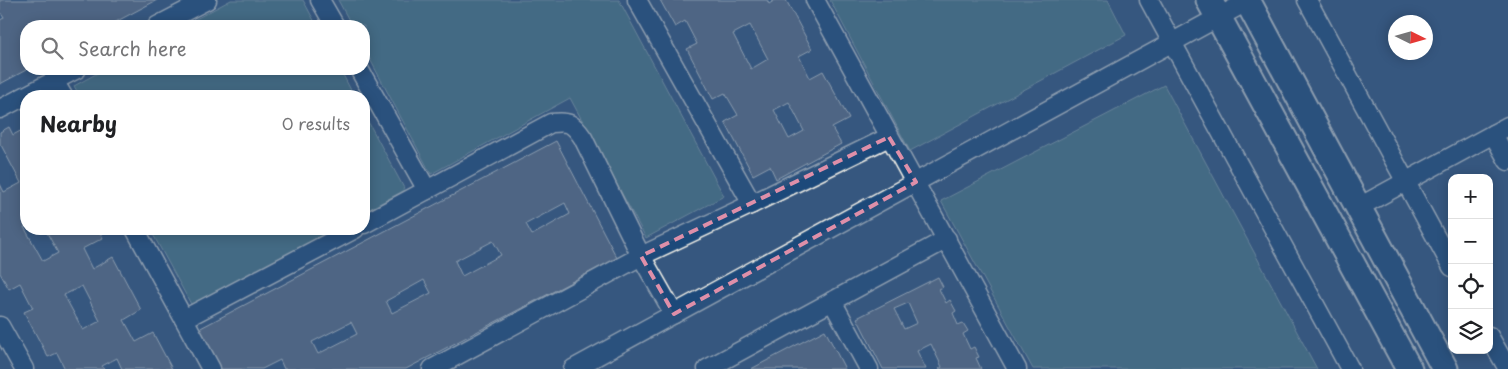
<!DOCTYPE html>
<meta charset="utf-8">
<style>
body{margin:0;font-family:"Playpen Sans",sans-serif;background:#f2f2f2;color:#202124}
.controls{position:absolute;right:15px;bottom:15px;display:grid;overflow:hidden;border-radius:10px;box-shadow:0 2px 12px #0003}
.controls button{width:45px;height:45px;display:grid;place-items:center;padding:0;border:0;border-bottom:1px solid #e0e0e0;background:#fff;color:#202124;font:25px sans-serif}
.compass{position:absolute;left:1388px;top:15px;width:45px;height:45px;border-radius:50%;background:#fff;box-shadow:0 2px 12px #0003;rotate:95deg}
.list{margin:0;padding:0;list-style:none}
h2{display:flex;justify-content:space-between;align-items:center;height:65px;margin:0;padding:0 20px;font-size:21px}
h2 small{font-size:16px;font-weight:400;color:#757577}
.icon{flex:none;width:28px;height:28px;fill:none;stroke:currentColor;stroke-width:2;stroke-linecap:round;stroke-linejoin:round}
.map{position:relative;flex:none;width:1508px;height:369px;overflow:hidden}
.search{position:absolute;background:#fff;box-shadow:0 2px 12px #0003;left:20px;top:20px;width:350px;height:55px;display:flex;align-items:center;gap:12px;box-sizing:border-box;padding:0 18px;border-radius:20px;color:#757577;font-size:19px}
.panel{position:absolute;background:#fff;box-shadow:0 2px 12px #0003;left:20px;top:90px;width:350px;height:145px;border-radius:20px}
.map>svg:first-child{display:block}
.green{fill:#52818a;stroke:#a3b9b9}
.building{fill:#6b768a;stroke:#f4f1e8;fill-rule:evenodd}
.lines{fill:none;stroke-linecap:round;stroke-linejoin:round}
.street-casing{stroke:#f4f1e8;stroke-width:21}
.secondary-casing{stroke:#f4f1e8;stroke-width:29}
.street{stroke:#1f4a7a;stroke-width:18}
.secondary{stroke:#1f4a7a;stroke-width:25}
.marked{fill:none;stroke:#de8fa9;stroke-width:4;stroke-dasharray:10 6;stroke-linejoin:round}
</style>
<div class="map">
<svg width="1508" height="369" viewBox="0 0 1508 369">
<rect width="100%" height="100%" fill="#36577f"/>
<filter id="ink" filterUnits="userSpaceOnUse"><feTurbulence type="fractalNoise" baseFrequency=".02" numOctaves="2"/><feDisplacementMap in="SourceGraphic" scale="10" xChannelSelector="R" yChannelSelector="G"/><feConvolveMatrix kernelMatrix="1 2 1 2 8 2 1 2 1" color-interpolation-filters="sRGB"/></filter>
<g filter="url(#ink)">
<!-- green -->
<g class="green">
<path d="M231 0H303L317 26H183Z"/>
<path d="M338 0H619L724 196 646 238 570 98 431 174 364 48V26H352Z"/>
<path d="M830 0H1108L1126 35 910 151Z"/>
<path d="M105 69H340L354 96H80L74 86Z"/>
<path d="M1164 85 1317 369H1033L941 201Z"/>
<path d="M364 114 405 190 364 212Z"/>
<path d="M150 229H334L192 306Z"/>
</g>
<!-- building -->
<g class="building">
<path d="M0 0H157L108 26H26V69H28L0 84V20L4 18 0 12Z"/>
<path d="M660 0H767L769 4 775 0H786L812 49 799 56 810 78 823 71 849 119 832 128 841 144 776 179 770 166 753 175 725 122 738 115 725 93 713 99 687 49 697 44 685 21 675 27ZM750 25 768 59 751 69 733 34ZM789 102 804 131 789 139 774 110Z"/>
<path d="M9 127 13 135 26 128V226L24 227 43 261 58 253 45 229H98L103 238 82 249 92 269 113 257 141 310 124 320 136 342 153 333 172 369H122L117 358 102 366 104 369H65L57 353 48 357 24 312 33 308 20 283 9 289 0 273V184L4 192 21 183 1 145 0 146V132ZM82 286 100 321 83 330 64 295Z"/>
<path d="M556 141 617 258 406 369H284L280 360 262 369H215L195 331ZM565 203 570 214 532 235 526 224ZM493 241 501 255 462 276 455 261ZM424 280 431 293 392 313 386 301ZM351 322 357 334 318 354 312 342Z"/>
<path d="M938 277 943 287 939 289 946 303 950 300 956 311 953 313 958 325 963 323 968 331 963 334 970 349 974 347 979 357 976 358 981 369H939L942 367 931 344 917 351 926 369H883L857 318ZM908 303 917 323 904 329 894 309Z"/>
<path d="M825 330 845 369H751Z"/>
</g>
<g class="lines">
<!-- street casing -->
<g class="street-casing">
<g id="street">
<path d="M320 0 335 26"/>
<path d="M637 0 752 204"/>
<path d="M815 0 1017 369"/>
<path d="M1149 0 1350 369"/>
<path d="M1307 0 1452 267"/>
<path d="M157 26 207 0"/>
<path d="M359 69 427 190"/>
<path d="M54 81 63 96"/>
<path d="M0 109 77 69"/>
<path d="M1493 134 1508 161"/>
<path d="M1359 207 1508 126"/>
<path d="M364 224 551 123C569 121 573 123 583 138L641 256 674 314"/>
<path d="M135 229 211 369"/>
<path d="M832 301 869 369"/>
<path d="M184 319 355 229"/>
<path d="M0 326 24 369"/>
<path d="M1489 336 1508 369"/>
<path d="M432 369 641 256 752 204 889 137"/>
<path d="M573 369 1248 1"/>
<path d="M707 369 947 239"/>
</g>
</g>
<!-- secondary casing -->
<g class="secondary-casing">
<g id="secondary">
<path d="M1209 0 1409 369"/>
<path d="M1247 0 1445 369"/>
</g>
</g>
<!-- street -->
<use href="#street" class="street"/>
<!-- secondary -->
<use href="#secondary" class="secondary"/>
</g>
</g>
<!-- marked area -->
<path d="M0 0H1508V369H0ZM889 137 916 182 674 314 641 256Z" fill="#36577f" fill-opacity=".55" fill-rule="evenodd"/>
<path class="marked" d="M889 137 916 182 674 314 641 256Z"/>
</svg>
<div class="controls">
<button>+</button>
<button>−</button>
<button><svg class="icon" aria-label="locate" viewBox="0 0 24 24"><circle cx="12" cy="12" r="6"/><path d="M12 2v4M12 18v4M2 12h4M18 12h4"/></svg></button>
<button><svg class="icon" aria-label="layers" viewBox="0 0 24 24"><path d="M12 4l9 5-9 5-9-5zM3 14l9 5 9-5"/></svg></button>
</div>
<svg class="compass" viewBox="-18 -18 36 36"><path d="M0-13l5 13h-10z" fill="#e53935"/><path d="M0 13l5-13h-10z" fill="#757577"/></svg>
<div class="search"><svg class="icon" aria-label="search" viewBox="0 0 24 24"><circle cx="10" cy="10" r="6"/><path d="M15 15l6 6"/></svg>Search here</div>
<section class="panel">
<h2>Nearby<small>0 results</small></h2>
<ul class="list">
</ul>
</section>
</div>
